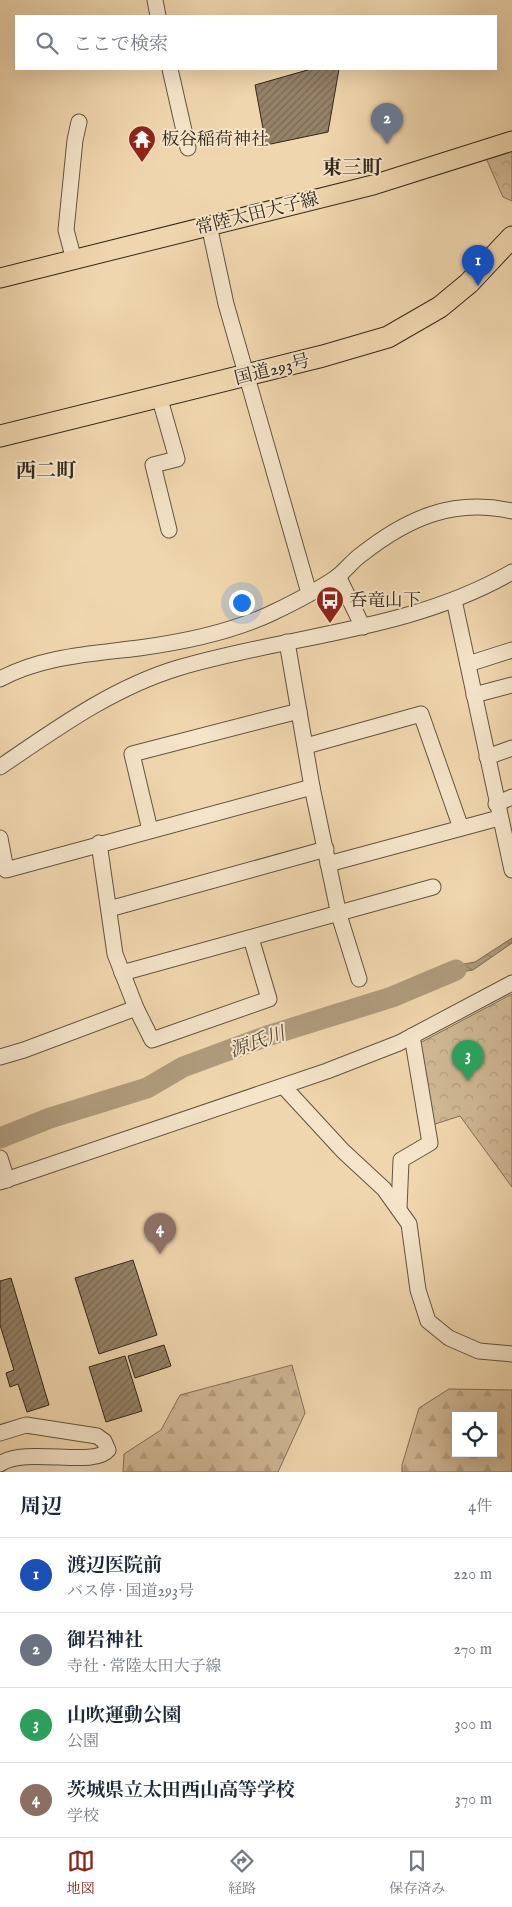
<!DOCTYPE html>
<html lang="ja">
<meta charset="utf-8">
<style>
body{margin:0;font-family:"IM FELL English","Noto Serif JP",serif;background:#f6f6f7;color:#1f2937}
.controls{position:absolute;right:15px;bottom:15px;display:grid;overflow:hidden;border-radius:0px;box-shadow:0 5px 20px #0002}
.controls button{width:45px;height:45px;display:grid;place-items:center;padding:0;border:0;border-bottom:1px solid #e0e1e3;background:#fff;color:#1f2937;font:25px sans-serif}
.you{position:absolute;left:241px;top:602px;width:18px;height:18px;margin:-12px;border:4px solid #fff;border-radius:50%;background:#1a73e8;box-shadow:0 0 0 8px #1a73e833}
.badge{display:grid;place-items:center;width:32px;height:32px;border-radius:50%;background:#8f2418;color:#fff;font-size:16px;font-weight:700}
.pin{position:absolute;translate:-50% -41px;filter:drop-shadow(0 1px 2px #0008)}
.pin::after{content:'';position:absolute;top:26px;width:18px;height:15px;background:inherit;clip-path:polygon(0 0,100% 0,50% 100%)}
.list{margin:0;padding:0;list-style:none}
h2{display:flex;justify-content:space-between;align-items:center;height:65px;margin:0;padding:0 20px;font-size:21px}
h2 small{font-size:16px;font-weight:400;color:#747a83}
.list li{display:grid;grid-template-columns:32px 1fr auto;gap:15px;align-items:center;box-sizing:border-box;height:75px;padding:0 20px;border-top:1px solid #e0e1e3}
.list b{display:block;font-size:19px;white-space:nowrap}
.list p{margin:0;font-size:16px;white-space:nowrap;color:#747a83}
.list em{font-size:16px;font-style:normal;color:#747a83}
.icon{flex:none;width:28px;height:28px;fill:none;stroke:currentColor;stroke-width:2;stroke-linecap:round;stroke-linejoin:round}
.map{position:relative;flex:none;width:512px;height:1472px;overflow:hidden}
.search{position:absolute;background:#fff;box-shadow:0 5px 20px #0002;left:15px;right:15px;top:15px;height:55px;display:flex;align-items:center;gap:12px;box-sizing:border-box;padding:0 18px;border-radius:0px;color:#747a83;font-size:19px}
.sheet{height:365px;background:#fff}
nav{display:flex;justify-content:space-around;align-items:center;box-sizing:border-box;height:70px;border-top:1px solid #e0e1e3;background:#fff;font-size:14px;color:#747a83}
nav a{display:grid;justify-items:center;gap:2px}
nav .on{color:#8f2418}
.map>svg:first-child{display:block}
.forest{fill:url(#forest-firs);stroke:#817058;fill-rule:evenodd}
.park{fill:url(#park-crowns);stroke:#817058}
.water{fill:url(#water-waves);stroke:#7d6d56}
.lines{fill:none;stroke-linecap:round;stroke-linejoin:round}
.river{stroke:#af9b7c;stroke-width:21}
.building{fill:url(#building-hatch);stroke:#32281c}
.minor-casing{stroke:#625440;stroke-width:17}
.major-casing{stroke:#32281c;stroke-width:21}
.highway-casing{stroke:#32281c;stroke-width:23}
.minor{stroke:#f5e4ca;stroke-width:15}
.major{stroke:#f0d6ae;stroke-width:19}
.highway{stroke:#f0d6ae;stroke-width:21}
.labels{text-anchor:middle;stroke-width:4;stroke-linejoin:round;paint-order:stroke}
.poi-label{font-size:18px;fill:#32281c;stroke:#f5e4ca;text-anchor:start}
.street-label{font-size:18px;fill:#32281c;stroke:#f5e4ca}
.water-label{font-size:19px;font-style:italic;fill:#584a39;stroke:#f5e4ca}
.quarter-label{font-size:20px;font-weight:bold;fill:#32281c;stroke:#f5e4ca}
</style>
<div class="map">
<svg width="512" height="1472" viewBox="0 0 512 1472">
<defs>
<pattern id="forest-firs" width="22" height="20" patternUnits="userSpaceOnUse" patternTransform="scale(1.25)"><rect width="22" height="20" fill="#d0b895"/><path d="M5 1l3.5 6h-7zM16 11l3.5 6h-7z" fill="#b39e80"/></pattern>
<pattern id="park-crowns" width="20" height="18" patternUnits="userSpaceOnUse" patternTransform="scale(1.25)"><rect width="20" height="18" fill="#d0b895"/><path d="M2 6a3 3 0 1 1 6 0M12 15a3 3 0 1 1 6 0" fill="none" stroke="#b39e80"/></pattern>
<pattern id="water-waves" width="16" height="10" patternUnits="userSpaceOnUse" patternTransform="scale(1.25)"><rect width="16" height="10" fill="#af9b7c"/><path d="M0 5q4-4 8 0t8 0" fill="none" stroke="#8f7e65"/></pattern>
<pattern id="building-hatch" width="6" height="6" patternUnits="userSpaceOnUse" patternTransform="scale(1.25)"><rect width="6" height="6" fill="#958268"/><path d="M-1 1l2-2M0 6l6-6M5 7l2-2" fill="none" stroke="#7a6a55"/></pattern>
</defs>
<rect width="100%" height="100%" fill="#f0d6ae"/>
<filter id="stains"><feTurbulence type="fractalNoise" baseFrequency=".004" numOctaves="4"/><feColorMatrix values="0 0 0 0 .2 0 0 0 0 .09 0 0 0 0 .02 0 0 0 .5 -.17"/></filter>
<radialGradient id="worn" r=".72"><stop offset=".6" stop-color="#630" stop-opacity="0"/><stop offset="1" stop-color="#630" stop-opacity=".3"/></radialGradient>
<!-- forest -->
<g class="forest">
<path d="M292 1365 305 1413 278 1472H123L124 1454 161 1430 180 1395Z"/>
<path d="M449 1389 512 1390V1472H402V1465L419 1408ZM456 1416H493V1453H456Z"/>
</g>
<!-- park -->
<g class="park">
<path d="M512 149V201L503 197 486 158Z"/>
<path d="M512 994V1187L460 1116 432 1125 416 1045Z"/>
</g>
<!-- water -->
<path class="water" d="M512 938V943L473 970 447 974 431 986 427 977 439 974 447 967 475 962Z"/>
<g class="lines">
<!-- river -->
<path class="river" d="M0 1138 50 1118 147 1088 183 1067 267 1036 392 997 456 970"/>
</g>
<!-- building -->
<g class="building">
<path d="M311 69H339L328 132 266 145 255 85Z"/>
<path d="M133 1260 157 1335 99 1354 75 1278Z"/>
<path d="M11 1278 49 1405 27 1412 18 1384 10 1387 6 1373 14 1370 0 1325V1281Z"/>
<path d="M164 1345 171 1366 135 1378 128 1356Z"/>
<path d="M125 1356 142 1411 106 1422 89 1367Z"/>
</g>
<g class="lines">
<!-- minor casing -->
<g class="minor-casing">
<g id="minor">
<path d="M155 0 158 16"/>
<path d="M170 69 188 148"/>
<path d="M209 225 226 304 309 593"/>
<path d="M74 260 66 230 75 140 79 122"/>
<path d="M159 396 177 459 153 465 169 530"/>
<path d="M338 576 363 627"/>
<path d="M454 600 512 870"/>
<path d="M287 642 312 787 339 915 359 979"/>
<path d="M468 664 512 650"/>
<path d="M0 679C43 656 91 654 139 648 184 642 233 632 274 612 295 602 318 590 337 577 346 570 353 560 362 554 408 518 453 498 512 511"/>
<path d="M474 695 512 685"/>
<path d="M306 746 421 714 461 828"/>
<path d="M487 757 512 748"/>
<path d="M0 767C56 729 112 688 178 668 289 635 410 631 512 572"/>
<path d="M496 804 512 797"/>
<path d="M150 830 132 754 299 711"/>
<path d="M0 838 6 870 312 787"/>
<path d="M99 843 115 954 136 1008 152 1040 269 999 251 938"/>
<path d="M328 864 499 818"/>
<path d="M109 909 326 849"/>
<path d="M122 973 433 887"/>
<path d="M0 1057 24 1050 136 1008"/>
<path d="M284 1087 343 1151 384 1189 409 1224 418 1290 428 1321 449 1338 479 1351 512 1354"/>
<path d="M0 1158 7 1180"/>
<path d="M0 1182 327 1071 399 1043 512 983"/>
<path d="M399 1209 401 1160 430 1143 412 1036"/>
<path d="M0 1433 26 1425 97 1436 104 1441 108 1450C94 1468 25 1446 0 1464"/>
</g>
</g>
<!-- major casing -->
<g class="major-casing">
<path id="major" d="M0 278 373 185 512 141"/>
</g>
<!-- highway casing -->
<g class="highway-casing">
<path id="highway" d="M0 436 323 356 388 337 440 307 469 283 512 237"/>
</g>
<!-- minor -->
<use href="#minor" class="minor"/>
<!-- major -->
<use href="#major" class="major"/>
<!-- highway -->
<use href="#highway" class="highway"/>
</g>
<!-- icons -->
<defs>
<g id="temple-pin" transform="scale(1.4375)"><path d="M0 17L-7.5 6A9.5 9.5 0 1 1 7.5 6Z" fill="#8f2418" stroke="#f5e4ca"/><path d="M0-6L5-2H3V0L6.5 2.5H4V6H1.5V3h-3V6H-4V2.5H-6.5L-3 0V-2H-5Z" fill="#fff"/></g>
<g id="bus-pin" transform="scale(1.4375)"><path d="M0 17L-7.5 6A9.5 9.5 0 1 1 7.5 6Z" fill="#8f2418" stroke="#f5e4ca"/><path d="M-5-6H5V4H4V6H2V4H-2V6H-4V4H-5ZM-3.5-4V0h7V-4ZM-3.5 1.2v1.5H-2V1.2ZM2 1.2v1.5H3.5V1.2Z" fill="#fff"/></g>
</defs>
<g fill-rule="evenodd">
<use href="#temple-pin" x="142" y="139"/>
<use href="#bus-pin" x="330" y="600"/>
</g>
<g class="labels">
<!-- poi labels -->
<g class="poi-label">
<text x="161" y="145">板谷稲荷神社</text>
<text x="349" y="606">呑竜山下</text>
</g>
<!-- street labels -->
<g class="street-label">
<text transform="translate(257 213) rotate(-14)" y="6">常陸太田大子線</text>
<text transform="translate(272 369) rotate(-14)" y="6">国道293号</text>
</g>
<!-- water labels -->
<g class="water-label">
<text transform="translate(257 1041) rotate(-19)" y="7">源氏川</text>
</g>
<!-- quarter labels -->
<g class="quarter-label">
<text x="352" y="174">東三町</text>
<text x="46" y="477">西二町</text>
</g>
</g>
<rect width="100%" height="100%" filter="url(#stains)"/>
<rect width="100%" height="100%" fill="url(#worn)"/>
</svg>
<div class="controls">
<button><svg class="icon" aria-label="locate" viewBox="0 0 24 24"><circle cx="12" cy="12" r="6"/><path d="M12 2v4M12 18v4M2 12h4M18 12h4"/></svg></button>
</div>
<div class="you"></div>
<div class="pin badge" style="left:478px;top:286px;background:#1a4fb4">1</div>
<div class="pin badge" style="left:387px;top:144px;background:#6b7280">2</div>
<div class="pin badge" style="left:468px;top:1081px;background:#2e9e5b">3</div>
<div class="pin badge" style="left:160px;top:1254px;background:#8d6e63">4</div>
<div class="search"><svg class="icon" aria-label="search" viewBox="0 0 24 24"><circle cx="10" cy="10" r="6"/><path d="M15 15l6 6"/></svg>ここで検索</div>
</div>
<section class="sheet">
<h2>周辺<small>4件</small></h2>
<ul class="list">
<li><span class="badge" style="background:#1a4fb4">1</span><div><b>渡辺医院前</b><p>バス停 · 国道293号</p></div><em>220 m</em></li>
<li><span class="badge" style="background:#6b7280">2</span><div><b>御岩神社</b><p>寺社 · 常陸太田大子線</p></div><em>270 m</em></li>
<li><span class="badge" style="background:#2e9e5b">3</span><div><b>山吹運動公園</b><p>公園</p></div><em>300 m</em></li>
<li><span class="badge" style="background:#8d6e63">4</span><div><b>茨城県立太田西山高等学校</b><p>学校</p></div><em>370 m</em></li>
</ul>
</section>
<nav>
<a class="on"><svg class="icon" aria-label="map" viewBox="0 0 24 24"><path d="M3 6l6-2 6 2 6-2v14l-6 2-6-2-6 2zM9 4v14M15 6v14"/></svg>地図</a>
<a><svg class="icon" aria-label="directions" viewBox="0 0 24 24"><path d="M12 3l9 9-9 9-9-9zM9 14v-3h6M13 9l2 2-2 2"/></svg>経路</a>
<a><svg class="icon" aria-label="saved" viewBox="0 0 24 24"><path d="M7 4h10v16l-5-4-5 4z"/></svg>保存済み</a>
</nav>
